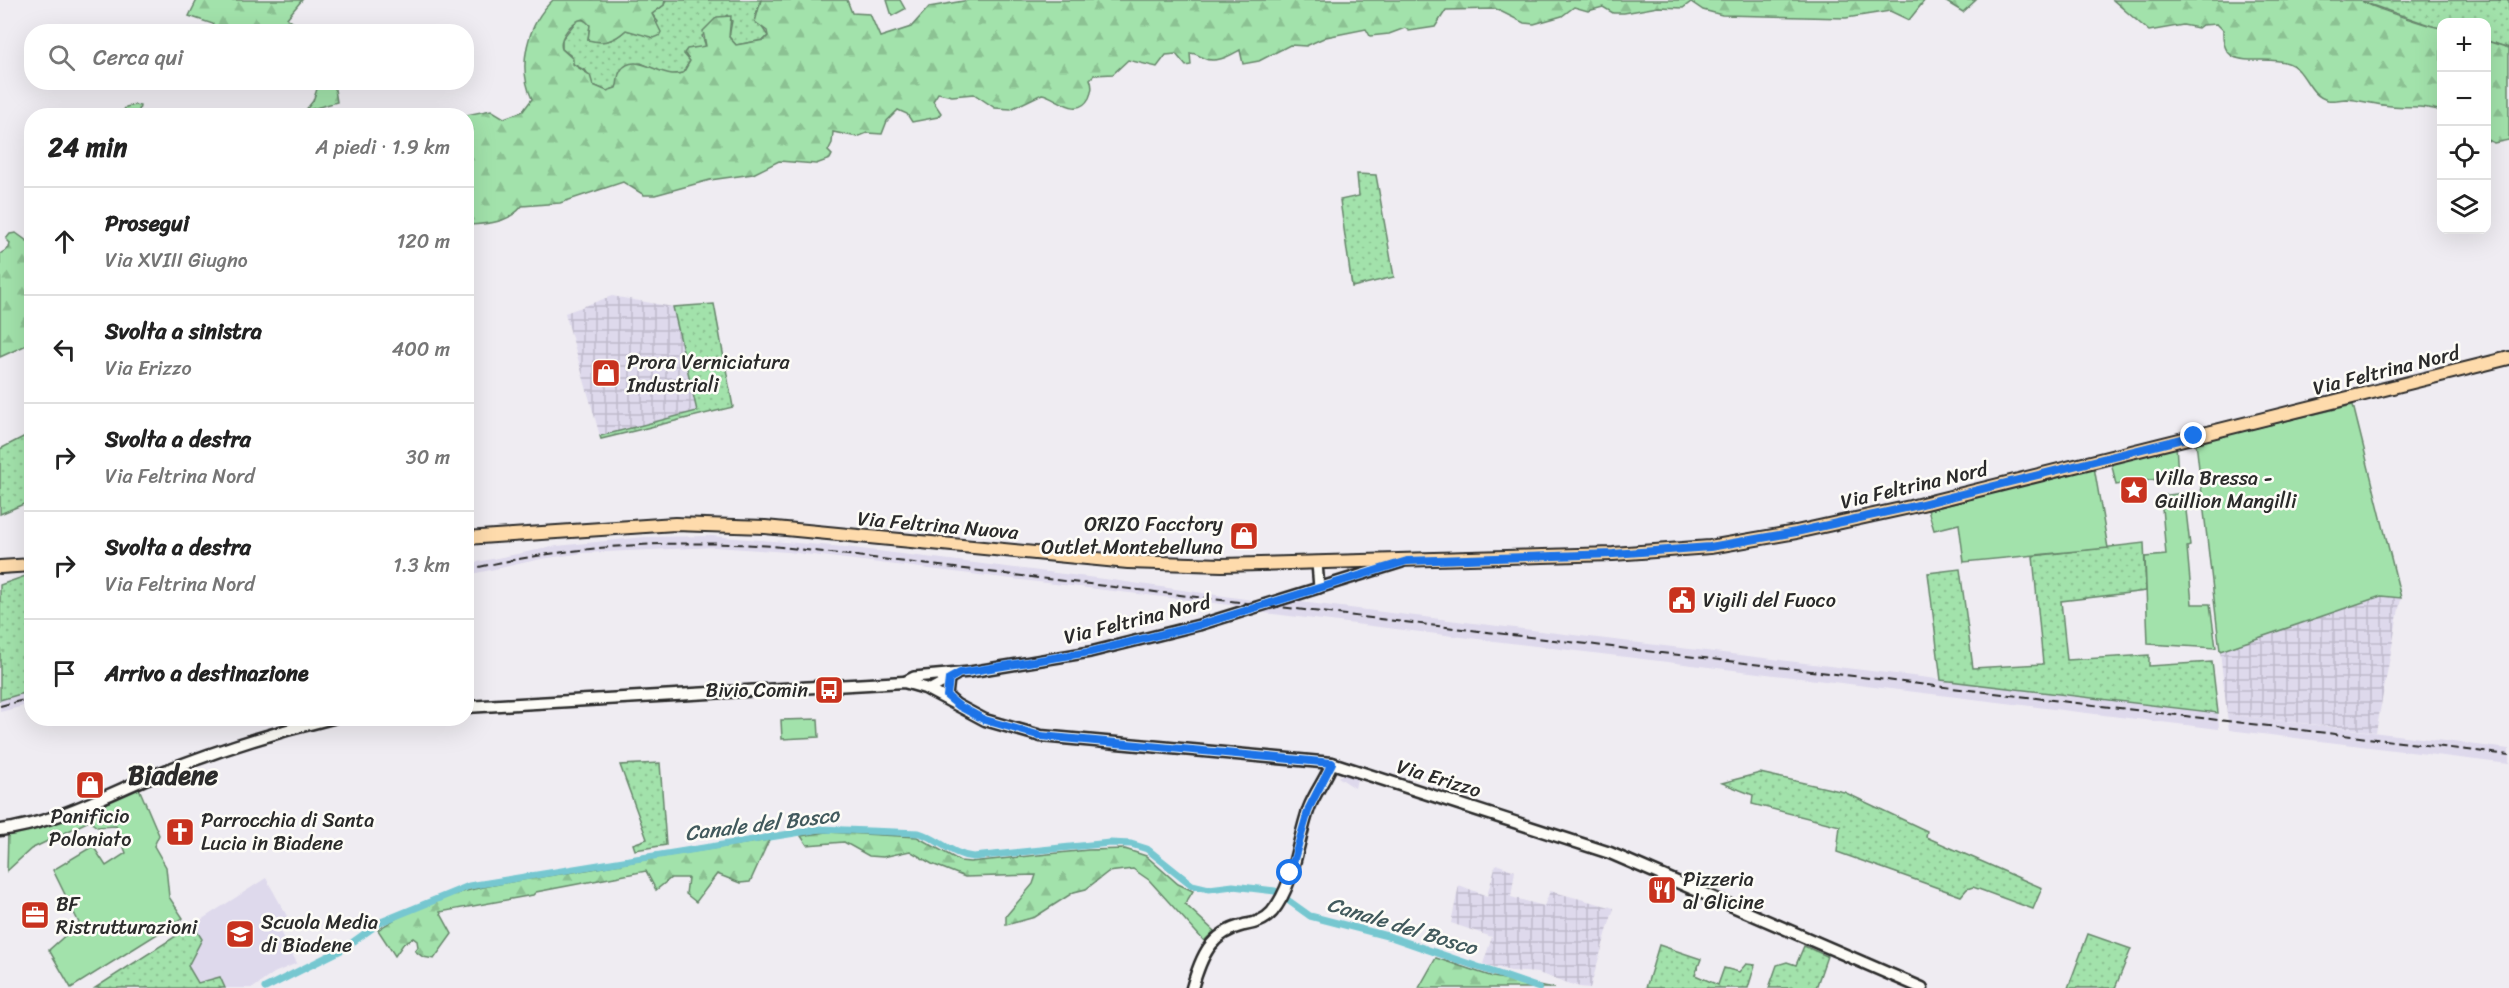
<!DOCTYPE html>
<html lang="it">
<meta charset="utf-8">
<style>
body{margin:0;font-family:Sriracha,sans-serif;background:#f6f6f6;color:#222}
.controls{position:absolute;right:18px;top:18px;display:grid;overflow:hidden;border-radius:12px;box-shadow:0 6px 24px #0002}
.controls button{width:54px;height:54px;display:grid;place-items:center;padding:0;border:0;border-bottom:2px solid #e0e0e0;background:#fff;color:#222;font:30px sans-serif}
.stop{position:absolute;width:18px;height:18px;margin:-14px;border:4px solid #1a73e8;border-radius:50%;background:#fff}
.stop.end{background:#1a73e8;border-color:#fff;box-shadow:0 2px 6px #0008}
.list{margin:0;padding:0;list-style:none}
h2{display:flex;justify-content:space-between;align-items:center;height:78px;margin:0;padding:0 24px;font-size:26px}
h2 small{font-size:20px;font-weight:400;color:#767676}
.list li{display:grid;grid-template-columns:39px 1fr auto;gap:18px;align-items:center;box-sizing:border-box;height:108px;padding:0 24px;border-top:2px solid #e0e0e0}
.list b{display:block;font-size:22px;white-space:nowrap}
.list p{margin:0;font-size:20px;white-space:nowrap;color:#767676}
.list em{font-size:20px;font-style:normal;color:#767676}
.icon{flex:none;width:33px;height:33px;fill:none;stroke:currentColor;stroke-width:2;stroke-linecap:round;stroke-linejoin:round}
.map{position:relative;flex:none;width:2509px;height:988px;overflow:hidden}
.search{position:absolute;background:#fff;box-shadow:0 6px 24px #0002;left:24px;top:24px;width:450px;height:66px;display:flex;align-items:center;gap:15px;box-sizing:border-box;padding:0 21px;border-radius:24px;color:#767676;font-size:22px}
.panel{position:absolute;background:#fff;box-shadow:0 6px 24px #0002;left:24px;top:108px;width:450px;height:618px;border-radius:24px}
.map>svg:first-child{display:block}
.built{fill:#ded9ec}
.industrial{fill:url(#industrial-grid)}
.grass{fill:url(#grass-dots);stroke:#66866b;stroke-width:1.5}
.forest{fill:url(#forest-firs);stroke:#66866b;stroke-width:1.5}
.park{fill:#a2e2ab;stroke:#66866b;stroke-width:1.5}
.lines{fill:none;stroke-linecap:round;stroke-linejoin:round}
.canal{stroke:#76c7d0;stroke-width:7}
.tertiary-casing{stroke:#2b2b2b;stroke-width:14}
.secondary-casing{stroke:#2b2b2b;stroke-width:15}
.primary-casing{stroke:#2b2b2b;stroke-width:16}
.tertiary{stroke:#fdfcf7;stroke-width:9}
.secondary{stroke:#fdfcf7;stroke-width:10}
.primary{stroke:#fedbac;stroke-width:12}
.rail{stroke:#2b2b2b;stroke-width:2;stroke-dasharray:9 4.5;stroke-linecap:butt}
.route{stroke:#1a73e8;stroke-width:8}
.labels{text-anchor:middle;stroke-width:5;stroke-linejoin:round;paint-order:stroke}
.poi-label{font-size:20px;fill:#2b2b2b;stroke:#fdfcf7;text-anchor:start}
.street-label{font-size:20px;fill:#2b2b2b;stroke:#fdfcf7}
.water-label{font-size:21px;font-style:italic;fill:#425a5d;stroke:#fdfcf7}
.district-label{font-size:26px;font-weight:bold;fill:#2b2b2b;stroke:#fdfcf7}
</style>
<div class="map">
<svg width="2509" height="988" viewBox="0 0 2509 988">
<defs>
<pattern id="industrial-grid" width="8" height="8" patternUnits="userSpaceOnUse" patternTransform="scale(1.5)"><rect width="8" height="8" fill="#ded9ec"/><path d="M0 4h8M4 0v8" fill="none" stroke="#bfbacb"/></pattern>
<pattern id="grass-dots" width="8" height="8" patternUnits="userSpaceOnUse" patternTransform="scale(1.5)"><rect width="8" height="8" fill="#a2e2ab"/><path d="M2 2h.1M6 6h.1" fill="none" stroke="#8cc293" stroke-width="1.8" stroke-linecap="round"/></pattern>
<pattern id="forest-firs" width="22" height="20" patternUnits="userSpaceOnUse" patternTransform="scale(1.5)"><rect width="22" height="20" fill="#a2e2ab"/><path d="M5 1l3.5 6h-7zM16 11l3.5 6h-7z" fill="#8cc293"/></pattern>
</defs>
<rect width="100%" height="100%" fill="#efecf2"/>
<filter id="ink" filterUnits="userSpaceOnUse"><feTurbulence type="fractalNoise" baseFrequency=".0167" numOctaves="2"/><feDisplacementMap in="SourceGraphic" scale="12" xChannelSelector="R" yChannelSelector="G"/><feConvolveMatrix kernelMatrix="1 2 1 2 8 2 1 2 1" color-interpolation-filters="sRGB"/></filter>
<g filter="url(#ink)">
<!-- built -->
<g class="built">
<path d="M712 536 845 547 1112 580 1266 602 1247 607 788 552 715 547 583 553 541 559 467 575V564L557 546 645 537Z"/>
<path d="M1292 601 2218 713 2219 729 1256 612Z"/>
<path d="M31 691V704L0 712V700Z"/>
<path d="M2227 714 2509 749V764L2229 730Z"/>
<path d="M1345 773 1358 775 1355 788 1338 777Z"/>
<path d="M266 878 288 918 279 930 297 963 274 973 253 988H225L220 977 198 983 188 966 202 939 193 925Z"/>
</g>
<!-- industrial -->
<g class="industrial">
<path d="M612 296 673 307 697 411 600 436 565 313Z"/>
<path d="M2382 596 2401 598 2376 732 2227 714 2220 651Z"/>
<path d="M1496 864 1515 871 1511 897 1544 906 1550 891 1614 908 1590 988 1580 987 1538 973 1511 971 1483 964 1492 937 1451 923 1459 885 1487 896Z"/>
</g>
<!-- grass -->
<g class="grass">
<path d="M666 0H761L755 17 768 36 764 40 736 45 729 37 732 21 727 15 702 36 706 46 702 49 692 48 684 54 690 61 683 73 667 75 641 63 626 66 616 88 607 91 593 85 586 71 573 64 570 55 562 49V39L578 19 588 21 590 25 588 39C604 45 614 41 626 30L645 35 658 22 652 14 664 5Z"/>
<path d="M2509 0V48L2487 41 2486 22H2442L2441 28 2435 27 2360 1Z"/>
<path d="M1357 174 1376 175 1394 277 1352 287 1340 200 1359 196Z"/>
<path d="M714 304 733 407 601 439 600 436 697 411 673 307Z"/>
<path d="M31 433V501L0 514V449Z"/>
<path d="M2144 543 2146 591 2061 601 2067 660 2149 655V666L2212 662 2218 713 1941 680 1928 573 1960 569 1973 668 2043 664 2033 556Z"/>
<path d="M31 574V691L0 700V585Z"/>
<path d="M660 763 666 845 635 850 633 844 647 839 620 765Z"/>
<path d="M1760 773 1844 792 1927 831 1926 837 2042 888 2033 909 1973 887 1967 889 1961 896 1837 852 1840 826 1752 804 1753 795 1722 783Z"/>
<path d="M193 925 202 939 188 966 198 983 220 977 225 988H95Z"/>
<path d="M2088 934 2131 949 2115 988H2068Z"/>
<path d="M1659 945 1701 959 1695 975 1718 985 1724 968 1739 972 1746 964 1755 965 1748 988H1646Z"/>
<path d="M1804 946 1827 956 1816 988H1769L1777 965 1787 962 1796 965Z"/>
</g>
<!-- forest -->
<g class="forest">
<path d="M197 0H302L287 18 304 31H216L213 24 189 16Z"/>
<path d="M553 0H665L664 5 652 14 661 32 659 36 654 38 626 30C614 41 604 44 588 40L590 25 583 19C572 21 558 38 562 49L573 59V64L590 75 593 85 607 91 616 88C619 82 616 77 621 70 636 50 661 80 683 73L690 61 684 53 687 49 706 46 703 31 717 17 731 16 729 37 736 45 764 40 768 36 767 31 755 22 761 0H847L852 13 870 14 880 37 911 27 929 7 969 0H1925L1909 20 1890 11 1846 18 1722 15 1703 10 1691 2 1683 8 1658 7 1624 13H1613L1603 7 1588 11 1574 7 1562 16 1534 24 1524 23 1496 9 1446 10 1435 27 1409 31 1405 28 1389 34 1370 36 1366 29 1326 37 1306 46 1290 45 1259 61 1243 64 1240 50C1229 56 1216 64 1203 58 1197 55 1196 53 1190 53L1191 65 1186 66 1176 54 1166 55 1157 67 1128 60 1113 74 1094 75 1090 79C1093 86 1092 91 1089 98 1077 120 1056 96 1042 94L1011 109 995 108 974 94 952 96 938 93 933 101 941 113 938 117 912 122 907 114 898 110 887 121 882 134 867 133 857 137 833 132 832 143 828 151 832 155 830 159 816 164 779 161 753 174 710 180 655 195H644L623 182 560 203 522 206C509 223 487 224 467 225L466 115 491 110 504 118 523 111 532 99C517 67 527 24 553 0Z"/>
<path d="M1943 0H1976L1963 12Z"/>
<path d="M2113 0H2360C2367 6 2431 27 2441 28V111C2425 105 2409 108 2391 106 2376 105 2361 100 2346 99 2340 99 2334 101 2328 100 2308 96 2306 69 2288 63 2261 53 2221 75 2223 30L2217 24 2202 25 2198 28 2183 25 2149 31Z"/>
<path d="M2487 41 2509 48V140L2494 143 2487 140Z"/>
<path d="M319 83H334L337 102 305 111 313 101Z"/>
<path d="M135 105 140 106 138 115H120L126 107Z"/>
<path d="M16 233 31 244V343L0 357V254L9 248 10 243 6 239 10 234Z"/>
<path d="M827 832 917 837 960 861 970 862 1088 850 1125 849 1146 856 1178 884 1193 891 1185 904 1214 931 1204 941 1149 880 1133 869 1108 872 1086 889 1074 892 1035 917 1006 925V916L1033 884 1036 875 965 877 932 864 910 851 883 857 869 856 844 842 807 845 801 836Z"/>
<path d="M769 840 750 882 740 883 717 874 696 902 686 894 688 878H671L656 890 646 871 536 892 533 895 440 912 452 934 434 959 423 957 415 951 418 947 417 941 413 938 404 943 395 956 378 930C443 885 517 882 592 869 651 858 710 849 769 840Z"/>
<path d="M1436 958 1493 977 1555 988H1419Z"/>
</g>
<!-- park -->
<g class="park">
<path d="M887 0H900L905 9 892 16Z"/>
<path d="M2353 405 2401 598 2381 596 2220 651 2196 442Z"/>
<path d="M2176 444 2178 476 2116 485 2111 461Z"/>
<path d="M2094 467 2108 548 1964 562 1959 524 1934 530 1928 510Z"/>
<path d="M2184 493 2190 546 2187 547 2192 604H2210L2216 648 2148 644 2145 557 2166 555 2161 496Z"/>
<path d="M818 719 819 737 782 739 781 720Z"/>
<path d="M138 786 159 835 154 846 166 867 169 897 183 918 71 988 49 950 79 923 53 870 93 846 106 866 126 853 116 826 97 827 89 821 31 849 7 871 8 831Z"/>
</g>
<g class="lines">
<!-- canal -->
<path class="canal" d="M265 988 343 949 381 922 469 886 820 829 919 833C939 839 952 855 973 857L1110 843 1131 844 1147 849 1192 885 1209 889 1233 886 1275 891 1310 916 1391 937 1539 988"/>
<!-- tertiary casing -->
<g class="tertiary-casing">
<g id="tertiary">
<path d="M1317 563 1319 588"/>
<path d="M949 679 947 696 955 703"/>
<path d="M904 682 914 677 970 672 1090 652 1199 625 1402 562"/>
<path d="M929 690 956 675"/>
</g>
</g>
<!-- secondary casing -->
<g class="secondary-casing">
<g id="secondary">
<path d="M466 707 904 682 925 688 985 720 1041 736 1332 763 1610 853 1922 988"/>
<path d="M0 830C52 824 102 797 150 777 209 753 271 733 333 718"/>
<path d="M1192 988C1201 957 1210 933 1244 925 1255 923 1264 921 1272 912 1295 884 1297 841 1309 808 1315 792 1326 779 1332 763"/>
</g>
</g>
<!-- primary casing -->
<g class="primary-casing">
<g id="primary">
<path d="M466 538 675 524 765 527 1128 562 1222 565 1613 554 1710 547 1796 532 1910 507 2509 358"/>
<path d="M0 567 32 565"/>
</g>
</g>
<!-- tertiary -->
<use href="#tertiary" class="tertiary"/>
<!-- secondary -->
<use href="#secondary" class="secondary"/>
<!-- primary -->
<use href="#primary" class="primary"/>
<!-- rail -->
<g class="rail">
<path d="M466 570C567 546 669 539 773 546L2509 755"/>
<path d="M0 706 32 698"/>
</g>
</g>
</g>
<g class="lines" filter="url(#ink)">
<!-- route -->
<path class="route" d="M1290 873 1309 808 1332 763 1041 736 985 720 959 706 947 696 949 679 960 673 1090 652 1199 625 1407 561 1613 554 1710 547 1796 532 1910 507 2194 436"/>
</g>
<!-- icons -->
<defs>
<g id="shop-square" transform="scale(1.5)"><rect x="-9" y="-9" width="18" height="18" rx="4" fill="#c8321e" stroke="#fdfcf7"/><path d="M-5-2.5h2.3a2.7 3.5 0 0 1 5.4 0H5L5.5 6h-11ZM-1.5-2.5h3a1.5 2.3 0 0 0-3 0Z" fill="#fff"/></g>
<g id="sight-square" transform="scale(1.5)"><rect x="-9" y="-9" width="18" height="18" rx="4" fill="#c8321e" stroke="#fdfcf7"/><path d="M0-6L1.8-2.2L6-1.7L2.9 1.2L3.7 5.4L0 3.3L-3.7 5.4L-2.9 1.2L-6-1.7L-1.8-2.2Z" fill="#fff"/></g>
<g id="civic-square" transform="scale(1.5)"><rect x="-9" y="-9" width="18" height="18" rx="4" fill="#c8321e" stroke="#fdfcf7"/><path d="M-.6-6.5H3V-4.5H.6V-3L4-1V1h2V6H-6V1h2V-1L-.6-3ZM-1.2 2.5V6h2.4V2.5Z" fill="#fff"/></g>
<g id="bus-square" transform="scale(1.5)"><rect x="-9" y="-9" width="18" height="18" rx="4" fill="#c8321e" stroke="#fdfcf7"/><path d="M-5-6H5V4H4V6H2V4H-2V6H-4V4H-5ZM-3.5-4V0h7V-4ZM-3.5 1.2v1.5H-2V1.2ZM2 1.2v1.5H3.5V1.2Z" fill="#fff"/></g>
<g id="church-square" transform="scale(1.5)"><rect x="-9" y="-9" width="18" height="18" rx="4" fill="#c8321e" stroke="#fdfcf7"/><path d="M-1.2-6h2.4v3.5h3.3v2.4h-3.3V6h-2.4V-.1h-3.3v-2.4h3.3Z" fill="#fff"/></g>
<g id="restaurant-square" transform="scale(1.5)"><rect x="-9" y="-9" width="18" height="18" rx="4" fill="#c8321e" stroke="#fdfcf7"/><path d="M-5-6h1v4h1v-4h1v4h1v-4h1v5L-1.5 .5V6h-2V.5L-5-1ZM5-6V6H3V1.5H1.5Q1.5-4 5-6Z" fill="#fff"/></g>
<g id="office-square" transform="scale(1.5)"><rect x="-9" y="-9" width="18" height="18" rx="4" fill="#c8321e" stroke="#fdfcf7"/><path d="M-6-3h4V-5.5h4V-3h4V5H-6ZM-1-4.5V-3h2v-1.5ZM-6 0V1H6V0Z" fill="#fff"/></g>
<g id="school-square" transform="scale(1.5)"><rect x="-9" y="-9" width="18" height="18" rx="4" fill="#c8321e" stroke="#fdfcf7"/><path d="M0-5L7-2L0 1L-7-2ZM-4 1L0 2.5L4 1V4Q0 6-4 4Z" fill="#fff"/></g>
</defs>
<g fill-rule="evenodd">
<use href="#shop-square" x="606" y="373"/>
<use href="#sight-square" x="2134" y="490"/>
<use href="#shop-square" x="1244" y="536"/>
<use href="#civic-square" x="1682" y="600"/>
<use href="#bus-square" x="829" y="690"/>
<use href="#shop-square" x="90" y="785"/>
<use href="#church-square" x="180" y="832"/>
<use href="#restaurant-square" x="1662" y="890"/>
<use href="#office-square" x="35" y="915"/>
<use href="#school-square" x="240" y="934"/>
</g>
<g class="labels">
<!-- poi labels -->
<g class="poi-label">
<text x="627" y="369">Prora Verniciatura<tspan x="627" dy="23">Industriali</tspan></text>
<text x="2155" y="485">Villa Bressa -<tspan x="2155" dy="23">Guillion Mangilli</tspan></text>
<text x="1223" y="531" text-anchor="end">ORIZO Facctory<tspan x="1223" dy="23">Outlet Montebelluna</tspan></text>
<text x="1703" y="607">Vigili del Fuoco</text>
<text x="808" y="697" text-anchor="end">Bivio Comin</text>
<text x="90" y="823" text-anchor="middle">Panificio<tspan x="90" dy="23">Poloniato</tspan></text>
<text x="201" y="827">Parrocchia di Santa<tspan x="201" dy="23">Lucia in Biadene</tspan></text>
<text x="1683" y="886">Pizzeria<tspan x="1683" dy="23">al Glicine</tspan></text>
<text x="56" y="911">BF<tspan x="56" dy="23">Ristrutturazioni</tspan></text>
<text x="261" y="929">Scuola Media<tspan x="261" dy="23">di Biadene</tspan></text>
</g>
<!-- street labels -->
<g class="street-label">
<text transform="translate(2386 370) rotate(-14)" y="7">Via Feltrina Nord</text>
<text transform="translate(1914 485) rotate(-13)" y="7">Via Feltrina Nord</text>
<text transform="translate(938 525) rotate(5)" y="7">Via Feltrina Nuova</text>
<text transform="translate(1137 619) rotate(-14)" y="7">Via Feltrina Nord</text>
<text transform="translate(1439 778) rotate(17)" y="7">Via Erizzo</text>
</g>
<!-- water labels -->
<g class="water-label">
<text transform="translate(762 824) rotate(-7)" y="7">Canale del Bosco</text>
<text transform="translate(1402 926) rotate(17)" y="7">Canale del Bosco</text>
</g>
<!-- district labels -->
<g class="district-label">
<text x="173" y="784">Biadene</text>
</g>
</g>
</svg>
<div class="controls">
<button>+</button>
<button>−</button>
<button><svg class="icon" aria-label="locate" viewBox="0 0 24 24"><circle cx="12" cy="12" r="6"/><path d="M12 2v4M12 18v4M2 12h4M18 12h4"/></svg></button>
<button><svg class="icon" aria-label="layers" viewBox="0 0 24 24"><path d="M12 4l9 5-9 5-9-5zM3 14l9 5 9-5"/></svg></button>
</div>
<div class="stop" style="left:1290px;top:873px"></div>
<div class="stop end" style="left:2194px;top:436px"></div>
<div class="search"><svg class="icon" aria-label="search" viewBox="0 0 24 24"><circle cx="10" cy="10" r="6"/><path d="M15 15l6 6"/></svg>Cerca qui</div>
<section class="panel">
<h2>24 min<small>A piedi · 1.9 km</small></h2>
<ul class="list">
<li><svg class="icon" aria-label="ahead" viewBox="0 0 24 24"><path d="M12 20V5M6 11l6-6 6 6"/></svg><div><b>Prosegui</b><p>Via XVIII Giugno</p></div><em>120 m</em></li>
<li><svg class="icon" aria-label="left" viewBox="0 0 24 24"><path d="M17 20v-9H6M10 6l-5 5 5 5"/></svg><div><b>Svolta a sinistra</b><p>Via Erizzo</p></div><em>400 m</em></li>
<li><svg class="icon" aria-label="right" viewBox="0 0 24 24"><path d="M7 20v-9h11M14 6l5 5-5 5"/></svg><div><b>Svolta a destra</b><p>Via Feltrina Nord</p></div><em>30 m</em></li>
<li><svg class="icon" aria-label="right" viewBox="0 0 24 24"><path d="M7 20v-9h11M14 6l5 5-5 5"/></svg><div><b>Svolta a destra</b><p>Via Feltrina Nord</p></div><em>1.3 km</em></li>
<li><svg class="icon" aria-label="arrive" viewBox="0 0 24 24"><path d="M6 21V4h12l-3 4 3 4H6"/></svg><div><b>Arrivo a destinazione</b></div></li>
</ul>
</section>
</div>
